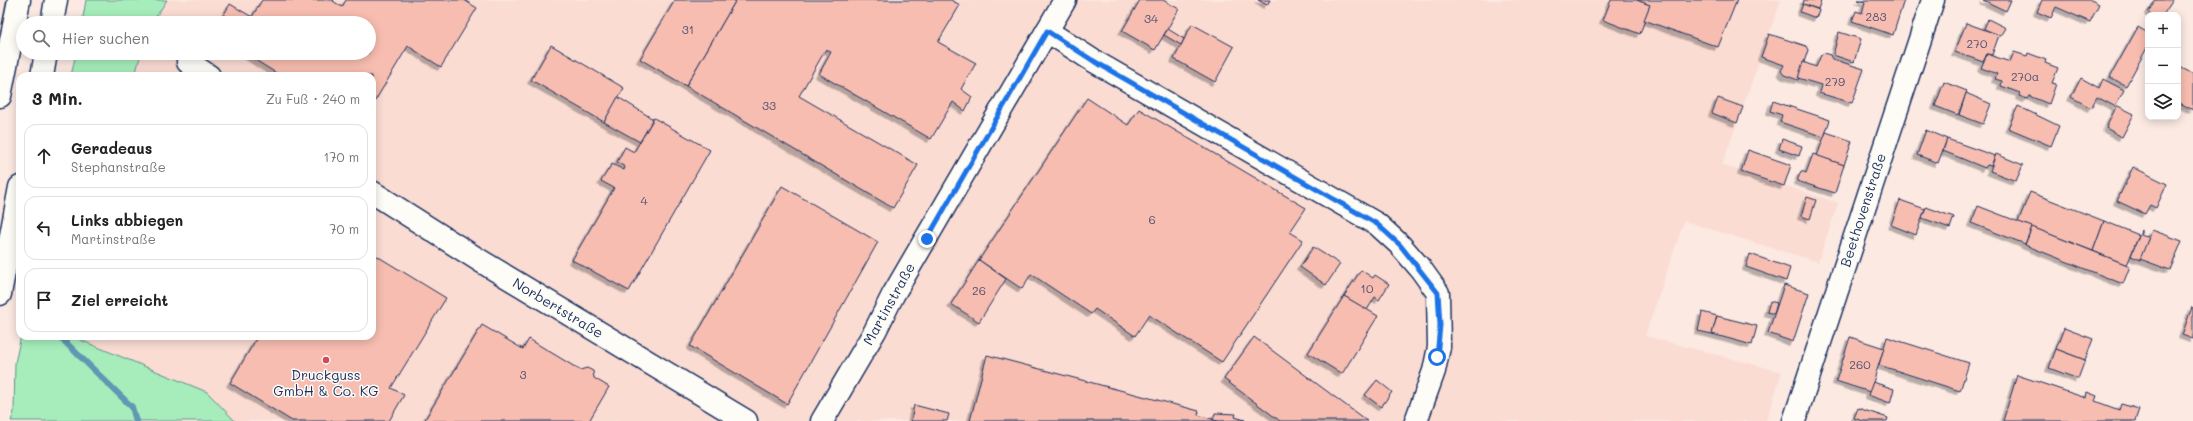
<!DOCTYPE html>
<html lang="de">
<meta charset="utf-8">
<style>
body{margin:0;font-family:Mali,sans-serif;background:#f2f2f2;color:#222}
.controls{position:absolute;right:12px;top:12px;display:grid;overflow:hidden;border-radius:8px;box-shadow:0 2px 10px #0003}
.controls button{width:36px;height:36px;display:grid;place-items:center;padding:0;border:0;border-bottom:1px solid #e0e0e0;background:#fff;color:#222;font:20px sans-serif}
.stop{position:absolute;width:12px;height:12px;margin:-9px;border:3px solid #1a73e8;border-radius:50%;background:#fff}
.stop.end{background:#1a73e8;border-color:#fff;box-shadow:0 1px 4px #0008}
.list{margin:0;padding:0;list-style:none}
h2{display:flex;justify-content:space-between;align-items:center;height:52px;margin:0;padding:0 16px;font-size:17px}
h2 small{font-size:13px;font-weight:400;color:#767676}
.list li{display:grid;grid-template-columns:26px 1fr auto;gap:12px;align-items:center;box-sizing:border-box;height:64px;margin:0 8px 8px;padding:0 8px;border:1px solid #e0e0e0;border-radius:12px}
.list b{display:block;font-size:15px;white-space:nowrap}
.list p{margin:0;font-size:13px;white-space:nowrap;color:#767676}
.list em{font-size:13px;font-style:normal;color:#767676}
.icon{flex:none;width:22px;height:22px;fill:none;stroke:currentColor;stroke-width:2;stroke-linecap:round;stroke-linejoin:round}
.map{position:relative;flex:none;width:2193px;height:421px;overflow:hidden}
.search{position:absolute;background:#fff;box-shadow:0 2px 10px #0003;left:16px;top:16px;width:360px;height:44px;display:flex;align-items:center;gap:10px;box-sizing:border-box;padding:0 14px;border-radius:22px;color:#767676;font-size:15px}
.panel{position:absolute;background:#fff;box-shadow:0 2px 10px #0003;left:16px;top:72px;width:360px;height:268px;border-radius:12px}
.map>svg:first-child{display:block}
.built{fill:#fadcd3}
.green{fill:#a6edbb;stroke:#608e8c}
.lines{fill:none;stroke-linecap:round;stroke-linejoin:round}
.stream{stroke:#6097b3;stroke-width:6}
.building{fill:#f7bdb0;stroke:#1b2f5e;filter:url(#shadow)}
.minor-casing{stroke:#1b2f5e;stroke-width:25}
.major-casing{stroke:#1b2f5e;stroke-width:25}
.highway-casing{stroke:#1b2f5e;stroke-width:25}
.minor{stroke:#fdfcf7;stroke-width:22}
.major{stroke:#fdfcf7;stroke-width:22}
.highway{stroke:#fdfcf7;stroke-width:22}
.route{stroke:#1a73e8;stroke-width:5}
.poi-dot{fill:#d1495b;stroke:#fdfcf7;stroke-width:1.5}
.labels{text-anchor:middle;stroke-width:3;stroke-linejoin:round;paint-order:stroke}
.number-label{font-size:12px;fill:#525272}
.street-label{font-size:14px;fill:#1b2f5e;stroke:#fdfcf7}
.poi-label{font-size:14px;fill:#1b2f5e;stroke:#fdfcf7}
</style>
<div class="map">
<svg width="2193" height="421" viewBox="0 0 2193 421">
<defs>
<filter id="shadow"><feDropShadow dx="-3.5" dy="3.5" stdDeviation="0" flood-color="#0004"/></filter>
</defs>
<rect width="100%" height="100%" fill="#fbe9e2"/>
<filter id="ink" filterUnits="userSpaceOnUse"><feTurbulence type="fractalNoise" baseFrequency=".025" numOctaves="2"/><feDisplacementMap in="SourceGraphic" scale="8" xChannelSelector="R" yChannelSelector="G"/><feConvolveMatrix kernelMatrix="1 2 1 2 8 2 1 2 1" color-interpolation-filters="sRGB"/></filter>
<g filter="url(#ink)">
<!-- built -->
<path class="built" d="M167 0H1781L1722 165 1838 203 1818 262 1684 221 1645 336 1782 372 1766 421H234L78 339V336H372V76H135L141 53H369V23H152Z"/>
<!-- green -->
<g class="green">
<path d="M86 0H167L152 23H82Z"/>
<path d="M76 53H141L135 76H71Z"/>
<path d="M21 336H78V339L207 392 235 421H11L14 412 15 363Z"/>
</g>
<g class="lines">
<!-- stream -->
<path class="stream" d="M59 336 132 407 136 421"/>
</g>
<!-- building -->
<g class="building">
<path d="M262 0H334L333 1 342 7 346 0H464L477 8 441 67 408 46 372 106V76H281L244 53H369V23H219L230 4 252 17Z"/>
<path d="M675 0H736L686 86 640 59Z"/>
<path d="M736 0H951L960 5 938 42 976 63 961 89 972 97 965 111 953 102 931 139 819 74 831 52 826 49 799 96 918 165 893 208 686 86Z"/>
<path d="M1140 0H1163L1179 9 1155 50 1122 31Z"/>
<path d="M1258 0H1270L1267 5Z"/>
<path d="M1611 0H1637L1650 5 1640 34 1603 20Z"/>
<path d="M1637 0H1737L1718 47 1644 20 1650 5Z"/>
<path d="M1804 0H1819L1821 1 1818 9 1803 4Z"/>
<path d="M1858 0H1904L1893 35 1852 21 1856 11 1862 13 1865 2Z"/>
<path d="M1983 0H2011L2006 11Z"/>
<path d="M2042 0H2091L2099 4 2090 22 2056 7 2051 18 2037 12Z"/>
<path d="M2156 0H2173L2163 15H2153L2148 12Z"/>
<path d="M1803 4 1819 10 1816 18 1800 12Z"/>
<path d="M1988 19 2006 28 2001 36 1984 29Z"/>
<path d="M1966 23 1999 35 1992 55 1987 54 1983 62 1955 52Z"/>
<path d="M1192 24 1234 47 1215 82 1174 59Z"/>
<path d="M2138 27 2148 33V46L2126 86 2110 77Z"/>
<path d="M1168 29 1184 39 1181 45 1164 35Z"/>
<path d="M1839 32 1861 39 1854 62 1833 55Z"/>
<path d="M1769 34 1806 46 1808 50 1798 80 1784 75 1781 71 1784 65 1761 57Z"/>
<path d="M551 45 624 88 604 122 531 80Z"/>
<path d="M2014 52 2027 56 2028 53 2046 60 2045 63 2058 68 2052 83 2056 84 2049 104 2029 96 2027 99 2019 96 2020 93 2001 86 2002 81 1995 79 1997 74 1981 68 1987 54 2010 62Z"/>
<path d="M1824 53 1830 55 1832 59 1864 69 1852 103 1819 93 1821 85 1798 78 1803 62 1816 67 1821 55Z"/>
<path d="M2178 66 2193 74V110L2178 102Z"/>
<path d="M2081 78 2099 88 2103 79 2124 90 2116 105 2134 114 2122 137 2106 128 2116 107 2097 97 2091 108 2071 97Z"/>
<path d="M1944 82 1967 91 1958 115 1935 106Z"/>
<path d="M1966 93 1991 104 1983 124 1959 115Z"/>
<path d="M618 97 653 119 640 142 604 122Z"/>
<path d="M1087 98 1128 125 1139 109 1306 208 1290 232 1303 240 1222 362 1149 315 1135 336 1095 309 1091 314 1031 274 1022 289 979 260Z"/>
<path d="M1718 98 1743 107 1737 123 1712 113Z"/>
<path d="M1773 101 1830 120 1824 137 1780 122 1782 115 1770 111Z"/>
<path d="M2018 106 2059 126 2051 146 2008 128Z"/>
<path d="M654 118 710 150 629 291 572 260 614 188 601 181 612 164 624 170 625 167 617 162 625 147 634 152Z"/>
<path d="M1926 130 1947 139 1938 163 1917 155Z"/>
<path d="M1826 132 1852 141 1844 165 1817 156Z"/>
<path d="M1782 139 1802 146 1799 156 1779 149Z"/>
<path d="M1947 139 1995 156 1991 166 1987 165 1985 168 1943 151Z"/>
<path d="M1748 150 1791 165 1784 186 1741 172Z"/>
<path d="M1813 154 1844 165 1835 193 1797 181 1801 171 1806 173Z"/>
<path d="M1996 154 2023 165 2016 181 1990 171Z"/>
<path d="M2133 167 2167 184 2156 208 2150 205 2145 214 2117 201Z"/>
<path d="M782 186 878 242 787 404 690 346Z"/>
<path d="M2030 192 2104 221 2093 251 2018 222Z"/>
<path d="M1807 197 1816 200 1810 219 1801 216Z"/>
<path d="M1900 200 1925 209 1916 235 1891 225Z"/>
<path d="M1978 206 2032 227 2025 244 1971 223Z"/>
<path d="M1926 207 1954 217 1950 228 1922 218Z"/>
<path d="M2104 221 2139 235 2127 265 2093 251Z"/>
<path d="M2032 227 2130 266 2123 284 2025 245Z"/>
<path d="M2141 230V234L2149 237 2141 260 2131 256Z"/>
<path d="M2152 230 2182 241 2170 270 2140 259Z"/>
<path d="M1313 247 1340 264 1326 285 1300 267Z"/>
<path d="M372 253 446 298 391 388 404 395 389 421H292L230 383 258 336H372Z"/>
<path d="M1750 254 1790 268 1786 281 1746 267Z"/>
<path d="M979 260 1006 279 979 322 951 304Z"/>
<path d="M1361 270 1373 278 1375 275 1389 284 1379 300 1375 297 1367 310 1344 296Z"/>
<path d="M1784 285 1809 293 1793 342 1768 333Z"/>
<path d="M1344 296 1378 316 1342 374 1308 353Z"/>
<path d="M1770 301 1777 303 1774 314 1767 312Z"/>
<path d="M2192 307 2193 308V339L2182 335Z"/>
<path d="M1702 312 1717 316 1712 334 1698 331Z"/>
<path d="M1717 316 1757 326 1752 345 1712 334Z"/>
<path d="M482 325 523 349 529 339 580 370 587 368 593 371 594 378 609 387 589 421H424Z"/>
<path d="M2064 328 2093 339 2085 360 2056 349Z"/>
<path d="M1254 337 1367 421H1280L1224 379Z"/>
<path d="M1850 337 1884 348 1870 392 1836 381Z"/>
<path d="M1887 337 1969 363 1960 391 1879 365Z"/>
<path d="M2056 349 2085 360 2078 379 2049 368Z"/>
<path d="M987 355 1199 411 1198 415 1219 421H970Z"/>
<path d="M2017 375 2086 398 2087 392 2097 396 2095 401 2119 410 2121 404 2139 409 2135 421H2003Z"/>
<path d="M1377 380 1392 392 1381 407 1365 395Z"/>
<path d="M1873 382 1894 389 1890 403 1868 395Z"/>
<path d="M914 405 949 414 947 421H911Z"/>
<path d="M1858 408 1888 418 1887 421H1863L1854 418Z"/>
<path d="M1215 413 1236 414 1235 417 1245 420 1219 421 1213 420Z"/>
</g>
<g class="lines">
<!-- minor casing -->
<g class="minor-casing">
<g id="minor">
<path d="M1047 31 1092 60 1377 224 1400 245 1420 268 1438 293 1439 347 1434 371 1416 421"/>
<path d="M188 62 209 76"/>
<path d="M372 192 479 260 746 421"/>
<path d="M822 421 875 331 893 295 1065 0"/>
</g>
</g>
<!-- major casing -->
<g class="major-casing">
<path id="major" d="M1794 421 1933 0"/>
</g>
<!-- highway casing -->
<g class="highway-casing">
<g id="highway">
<path d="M52 23 56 0"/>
<path d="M42 76 46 53"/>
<path d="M0 96 19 0"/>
<path d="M0 294 20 187"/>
</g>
</g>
<!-- minor -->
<use href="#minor" class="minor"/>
<!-- major -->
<use href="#major" class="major"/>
<!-- highway -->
<use href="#highway" class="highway"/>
</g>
</g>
<g class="lines" filter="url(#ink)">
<!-- route -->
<path class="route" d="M927 239 1047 31 1092 60 1377 224 1400 245 1438 293 1440 325 1437 357"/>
</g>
<!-- markers -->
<circle class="poi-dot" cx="326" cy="360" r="4"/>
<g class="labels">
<!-- number labels -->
<g class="number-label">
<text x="1876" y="21">283</text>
<text x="1151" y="23">34</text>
<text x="688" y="34">31</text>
<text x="1977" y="48">270</text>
<text x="2025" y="81">270a</text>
<text x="1835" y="86">279</text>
<text x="769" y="110">33</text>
<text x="644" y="205">4</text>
<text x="1152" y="224">6</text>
<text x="1367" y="293">10</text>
<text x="979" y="295">26</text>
<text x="1860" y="369">260</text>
<text x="523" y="379">3</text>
</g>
<!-- street labels -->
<g class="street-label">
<text transform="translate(1863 210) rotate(-72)" y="5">Beethovenstraße</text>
<text transform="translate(889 304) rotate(-61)" y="5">Martinstraße</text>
<text transform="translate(558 308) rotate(31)" y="5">Norbertstraße</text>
</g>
<!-- poi labels -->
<g class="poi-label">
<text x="326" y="380">Druckguss<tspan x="326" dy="16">GmbH &amp; Co. KG</tspan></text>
</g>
</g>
</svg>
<div class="controls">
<button>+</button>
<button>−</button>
<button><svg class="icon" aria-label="layers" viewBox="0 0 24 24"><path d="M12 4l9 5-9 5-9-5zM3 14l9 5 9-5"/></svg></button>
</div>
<div class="stop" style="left:1437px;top:357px"></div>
<div class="stop end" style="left:927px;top:239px"></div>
<div class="search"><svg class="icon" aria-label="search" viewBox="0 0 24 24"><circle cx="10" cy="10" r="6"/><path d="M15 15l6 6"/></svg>Hier suchen</div>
<section class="panel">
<h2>3 Min.<small>Zu Fuß · 240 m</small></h2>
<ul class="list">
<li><svg class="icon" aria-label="ahead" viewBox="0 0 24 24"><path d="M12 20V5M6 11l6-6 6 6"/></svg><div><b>Geradeaus</b><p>Stephanstraße</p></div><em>170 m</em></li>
<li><svg class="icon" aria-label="left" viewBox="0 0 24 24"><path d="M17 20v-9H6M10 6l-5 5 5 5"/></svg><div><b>Links abbiegen</b><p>Martinstraße</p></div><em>70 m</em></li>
<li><svg class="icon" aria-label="arrive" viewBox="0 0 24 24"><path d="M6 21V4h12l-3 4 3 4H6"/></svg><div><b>Ziel erreicht</b></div></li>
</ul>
</section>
</div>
